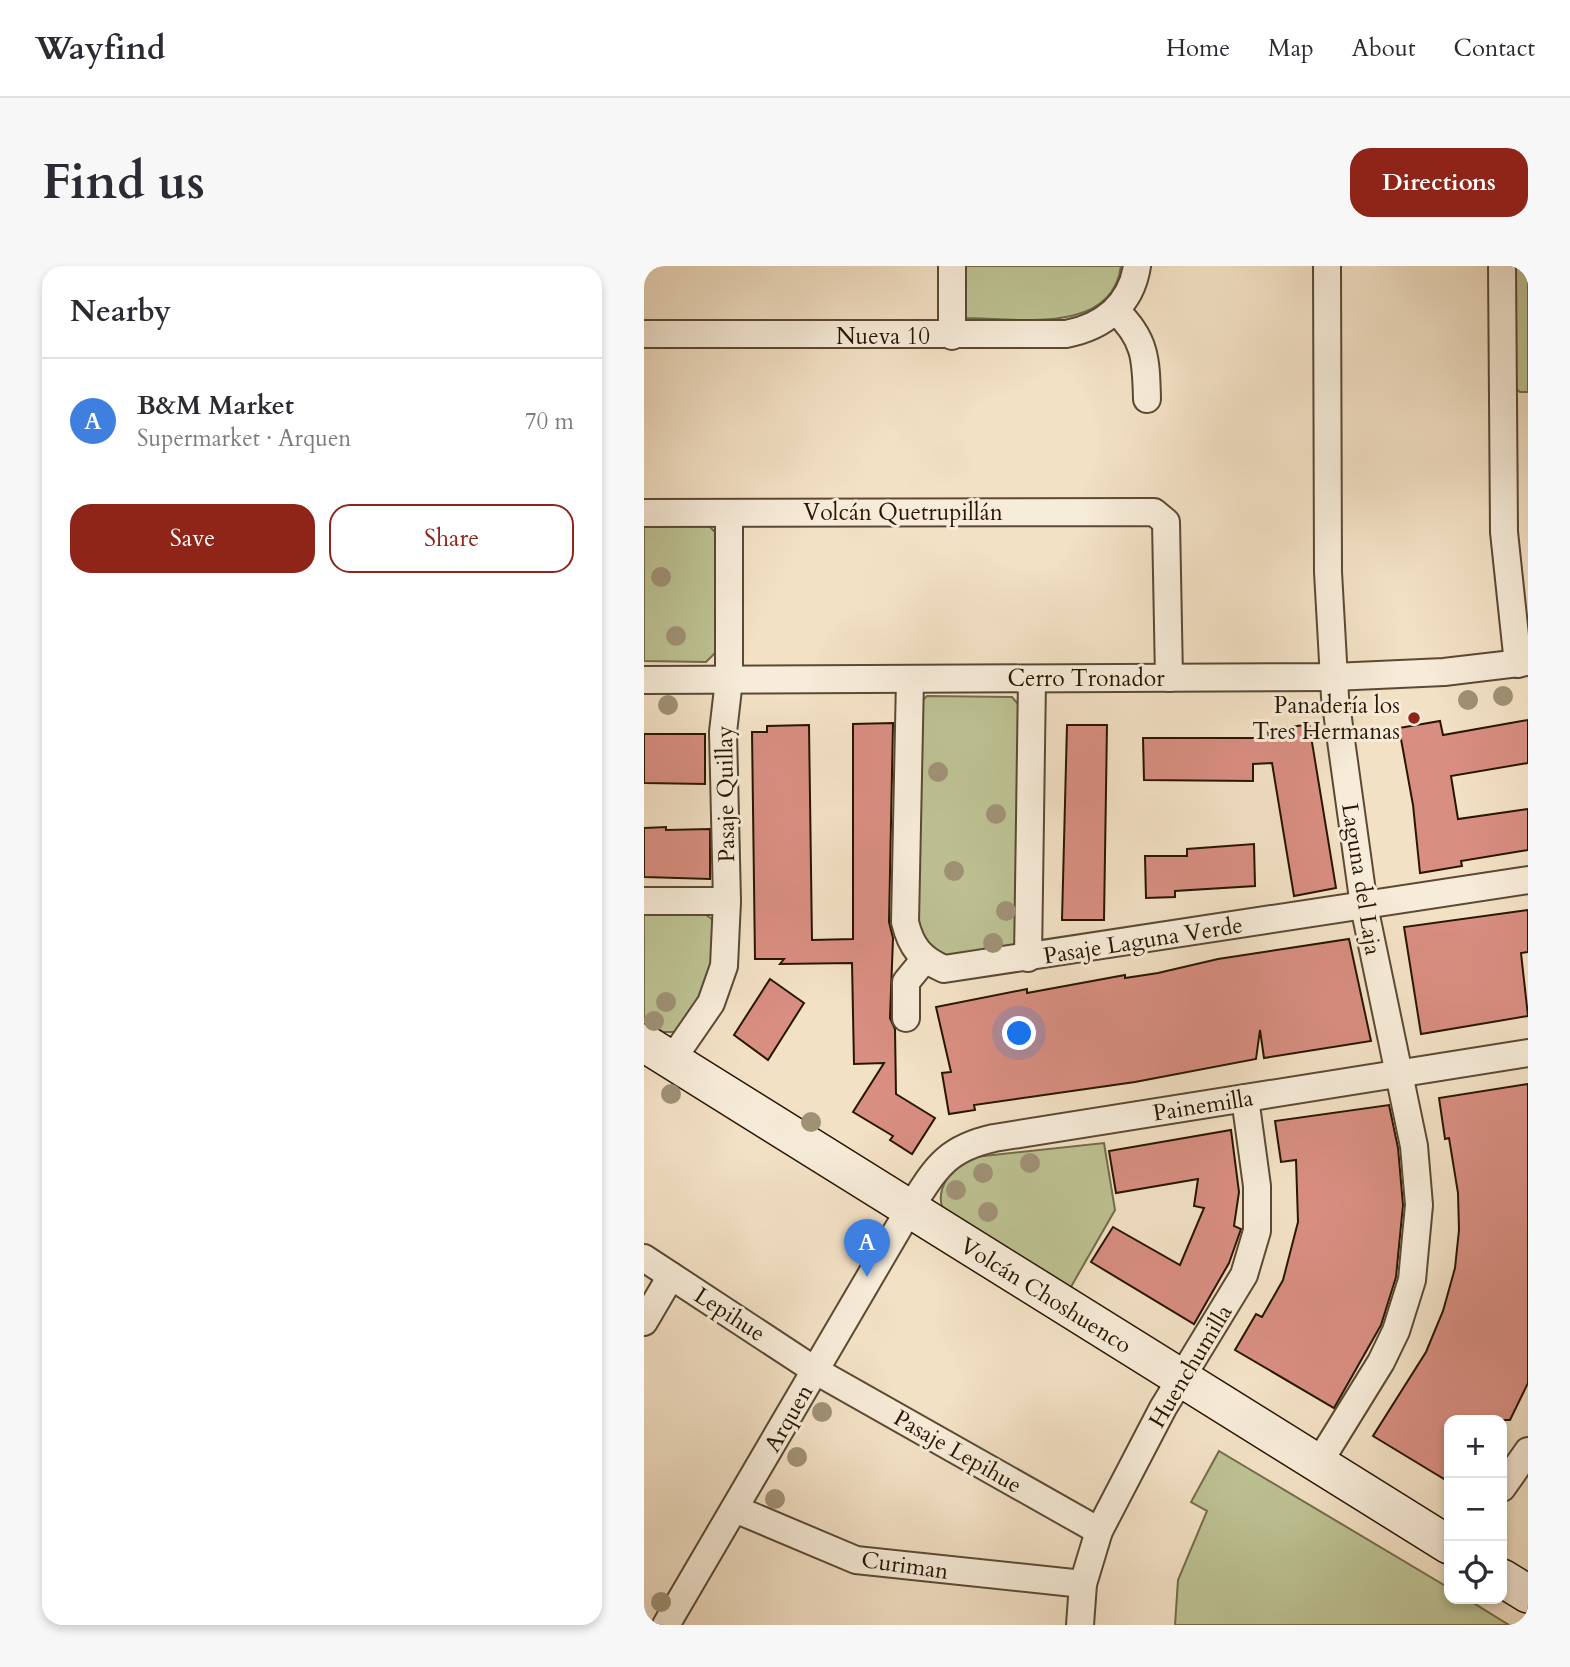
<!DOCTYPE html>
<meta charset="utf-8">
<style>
body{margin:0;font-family:Cardo,serif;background:#f7f7f7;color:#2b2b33}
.controls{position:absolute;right:21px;bottom:21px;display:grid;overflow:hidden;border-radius:14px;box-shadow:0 4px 10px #0003}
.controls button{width:63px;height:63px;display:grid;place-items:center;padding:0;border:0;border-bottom:2px solid #e1e1e2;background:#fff;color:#2b2b33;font:35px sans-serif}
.you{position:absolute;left:376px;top:768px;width:24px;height:24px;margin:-18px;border:5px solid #fff;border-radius:50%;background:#1a73e8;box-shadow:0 0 0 10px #1a73e833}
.badge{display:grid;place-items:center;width:46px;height:46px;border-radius:50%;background:#8f2418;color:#fff;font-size:23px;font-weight:700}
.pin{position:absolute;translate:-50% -58px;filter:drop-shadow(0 2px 4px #0008)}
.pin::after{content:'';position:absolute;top:37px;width:24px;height:21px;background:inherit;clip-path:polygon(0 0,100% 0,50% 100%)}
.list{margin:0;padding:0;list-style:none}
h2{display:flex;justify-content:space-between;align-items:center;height:91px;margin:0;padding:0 28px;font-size:30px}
h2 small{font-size:23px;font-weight:400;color:#7c7c81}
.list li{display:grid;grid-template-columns:46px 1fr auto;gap:21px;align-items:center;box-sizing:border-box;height:126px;padding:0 28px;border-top:2px solid #e1e1e2}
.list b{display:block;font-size:26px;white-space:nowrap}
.list p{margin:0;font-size:23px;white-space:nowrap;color:#7c7c81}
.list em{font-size:23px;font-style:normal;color:#7c7c81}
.actions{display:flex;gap:14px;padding:21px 28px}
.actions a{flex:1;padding:16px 0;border:2px solid #8f2418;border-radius:21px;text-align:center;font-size:24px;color:#8f2418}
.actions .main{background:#8f2418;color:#fff}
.icon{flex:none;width:38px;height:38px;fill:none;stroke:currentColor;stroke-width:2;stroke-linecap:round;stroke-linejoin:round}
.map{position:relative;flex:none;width:884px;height:1359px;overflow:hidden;border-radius:21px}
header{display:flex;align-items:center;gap:42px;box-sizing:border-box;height:98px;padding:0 35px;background:#fff;border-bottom:2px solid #e1e1e2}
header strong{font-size:33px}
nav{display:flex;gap:38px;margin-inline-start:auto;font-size:24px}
.intro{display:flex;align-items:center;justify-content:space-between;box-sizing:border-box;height:168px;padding:0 42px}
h1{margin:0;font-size:49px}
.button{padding:18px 32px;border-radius:21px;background:#8f2418;color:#fff;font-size:24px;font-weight:700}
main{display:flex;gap:42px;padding:0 42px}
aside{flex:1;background:#fff;border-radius:21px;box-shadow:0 4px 10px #0003}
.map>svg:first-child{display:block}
.green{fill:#bdc293;stroke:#726c4a;stroke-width:2}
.building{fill:#d88e81;stroke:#281602;stroke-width:2}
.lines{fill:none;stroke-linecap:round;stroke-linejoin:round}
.street-casing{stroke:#5b4933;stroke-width:30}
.secondary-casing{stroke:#281602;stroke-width:40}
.street{stroke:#f7ecd9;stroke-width:26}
.secondary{stroke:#f7ecd9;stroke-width:37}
.tree{fill:#a09276}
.poi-dot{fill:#8f2418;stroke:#f7ecd9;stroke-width:2.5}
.labels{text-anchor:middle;stroke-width:6;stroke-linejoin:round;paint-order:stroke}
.street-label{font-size:23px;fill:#281602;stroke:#f7ecd9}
.poi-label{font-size:23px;fill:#281602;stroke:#f7ecd9;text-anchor:end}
</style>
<header>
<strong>Wayfind</strong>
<nav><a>Home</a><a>Map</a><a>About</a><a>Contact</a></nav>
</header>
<div class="intro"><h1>Find us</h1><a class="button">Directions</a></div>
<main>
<aside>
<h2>Nearby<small></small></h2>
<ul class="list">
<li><span class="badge" style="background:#3f7fe0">A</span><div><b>B&amp;M Market</b><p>Supermarket · Arquen</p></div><em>70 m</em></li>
</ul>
<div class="actions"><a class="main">Save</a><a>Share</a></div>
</aside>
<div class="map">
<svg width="884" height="1359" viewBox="0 0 884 1359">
<rect width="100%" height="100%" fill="#f3e1c5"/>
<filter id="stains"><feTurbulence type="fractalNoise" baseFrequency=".00286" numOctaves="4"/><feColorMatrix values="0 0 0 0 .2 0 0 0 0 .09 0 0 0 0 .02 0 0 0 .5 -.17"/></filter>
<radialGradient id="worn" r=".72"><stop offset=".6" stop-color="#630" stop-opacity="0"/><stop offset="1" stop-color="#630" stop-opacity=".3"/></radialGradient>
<!-- green -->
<g class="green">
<path d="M320 0H477C468 70 372 52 320 52Z"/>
<path d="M875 0H884V126H876L869 121 871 3Z"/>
<path d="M60 255 75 270 73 385 62 396 0 395V256Z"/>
<path d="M283 430 368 431 375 439 373 683 306 696 270 669V442Z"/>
<path d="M0 649H62L72 656 65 726 33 766H19L0 754Z"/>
<path d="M460 877 471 944 424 1026 301 948C288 923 308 900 331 891Z"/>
<path d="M575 1185 805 1322V1333H823L865 1359H531L534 1314 563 1245 547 1236Z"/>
</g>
<!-- building -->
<g class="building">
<path d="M884 454V497L807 510 814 553 884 543V584L817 595 818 600 776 607 769 539 755 462 796 455 799 469Z"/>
<path d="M249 457 245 656 249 672 246 752 251 763 252 828 291 852 268 888 246 874 249 870 209 846 240 797 210 798 208 697 136 698 140 693H111L108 466H123V460L165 459 168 674 209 673V458Z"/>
<path d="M665 458 692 622 650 630 628 497 609 498V515L500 514 499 472H625L624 465Z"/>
<path d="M423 459H463L460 654H418Z"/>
<path d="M0 468H61V518L0 517Z"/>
<path d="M22 561V564L66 563V613L0 611V562Z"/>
<path d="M610 578 611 620 531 625V631L502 632 501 590H543V583Z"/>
<path d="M884 644V686L877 687 884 750 777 768 760 661Z"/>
<path d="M705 673 727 775 620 792 616 764 612 793 491 816 330 839 331 844 305 848 298 807 307 806 292 741 383 723V727L481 709V712L514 707 574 693Z"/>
<path d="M126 713 160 737 124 794 90 769Z"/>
<path d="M884 818V1117L866 1154H805V1216L729 1170 782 1086 799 1045 811 1002 815 964 814 927 805 872 801 873 795 832Z"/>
<path d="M745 839 754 882 759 939 752 1011 737 1059 690 1142 591 1084 612 1048 618 1051 639 1014 654 956 652 894 637 896 631 855Z"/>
<path d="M587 864 595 926 590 960 597 963 585 997 550 1058 447 996 469 961 536 999 560 942 550 940 554 913 472 927 465 885Z"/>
</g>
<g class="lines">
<!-- street casing -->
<g class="street-casing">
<g id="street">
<path d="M858 0 860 266 874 398"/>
<path d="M472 45C502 73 502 94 503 133"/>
<path d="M0 68H422C459 61 487 39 493 0"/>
<path d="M308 70V0"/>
<path d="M0 247 510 246 522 256 525 412"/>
<path d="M266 413 261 656C267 681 277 693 300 703L884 614"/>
<path d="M0 414 689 411 800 406 884 396"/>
<path d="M0 635H83"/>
<path d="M384 692 388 413"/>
<path d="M262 752V716L280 694"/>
<path d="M27 795 67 737 80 700 83 635 79 466 85 414V247"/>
<path d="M0 992 172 1105 455 1265"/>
<path d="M0 1056 27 1010"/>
<path d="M674 1198 737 1096 752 1065 768 1014 775 939 770 880 720 640 691 431 684 306 683 0"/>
<path d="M858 1222 884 1185"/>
<path d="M91 1243 212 1294 439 1318"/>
<path d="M22 1359 265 944C291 904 300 883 350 872L884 787"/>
<path d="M436 1359 439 1318 455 1265 519 1142 600 1009 613 965V920L601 832"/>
</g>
</g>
<!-- secondary casing -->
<g class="secondary-casing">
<g id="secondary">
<path d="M0 777 805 1279"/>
<path d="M858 1312 884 1328"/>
</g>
</g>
<!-- street -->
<use href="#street" class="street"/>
<!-- secondary -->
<use href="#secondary" class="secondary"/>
</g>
<!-- trees -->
<g class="tree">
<circle cx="17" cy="311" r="10"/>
<circle cx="32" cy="370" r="10"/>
<circle cx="859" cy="430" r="10"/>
<circle cx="824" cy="434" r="10"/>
<circle cx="24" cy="439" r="10"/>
<circle cx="294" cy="506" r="10"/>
<circle cx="352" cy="548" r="10"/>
<circle cx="310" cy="605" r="10"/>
<circle cx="362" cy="645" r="10"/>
<circle cx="349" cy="677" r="10"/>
<circle cx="22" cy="736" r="10"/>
<circle cx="10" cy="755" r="10"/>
<circle cx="27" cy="828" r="10"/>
<circle cx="167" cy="856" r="10"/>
<circle cx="386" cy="897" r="10"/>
<circle cx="339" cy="907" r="10"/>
<circle cx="312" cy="924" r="10"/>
<circle cx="344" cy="946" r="10"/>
<circle cx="178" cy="1146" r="10"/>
<circle cx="153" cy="1191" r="10"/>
<circle cx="131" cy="1233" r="10"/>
<circle cx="17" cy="1336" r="10"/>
</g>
<!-- markers -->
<circle class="poi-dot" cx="770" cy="452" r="7"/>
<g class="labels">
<!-- street labels -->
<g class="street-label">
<text x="239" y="78">Nueva 10</text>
<text x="259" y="254">Volcán Quetrupillán</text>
<text x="442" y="420">Cerro Tronador</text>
<text transform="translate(81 528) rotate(-91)" y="8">Pasaje Quillay</text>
<text transform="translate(718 613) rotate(81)" y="8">Laguna del Laja</text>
<text transform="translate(499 674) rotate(-9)" y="8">Pasaje Laguna Verde</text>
<text transform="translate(559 839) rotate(-9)" y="8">Painemilla</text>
<text transform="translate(402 1029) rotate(32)" y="8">Volcán Choshuenco</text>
<text transform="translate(86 1048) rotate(33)" y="8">Lepihue</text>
<text transform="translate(546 1100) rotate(-59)" y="8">Huenchumilla</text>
<text transform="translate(144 1152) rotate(-60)" y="8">Arquen</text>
<text transform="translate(314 1185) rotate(30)" y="8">Pasaje Lepihue</text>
<text transform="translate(261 1299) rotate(8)" y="8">Curiman</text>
</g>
<!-- poi labels -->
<g class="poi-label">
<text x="756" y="447">Panadería los<tspan x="756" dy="26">Tres Hermanas</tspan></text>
</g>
</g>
<rect width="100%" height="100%" filter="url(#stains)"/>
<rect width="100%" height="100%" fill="url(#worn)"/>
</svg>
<div class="controls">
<button>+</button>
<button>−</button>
<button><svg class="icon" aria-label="locate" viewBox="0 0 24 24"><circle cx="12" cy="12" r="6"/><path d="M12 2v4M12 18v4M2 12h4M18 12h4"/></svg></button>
</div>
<div class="you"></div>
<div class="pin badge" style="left:223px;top:1011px;background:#3f7fe0">A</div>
</div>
</main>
